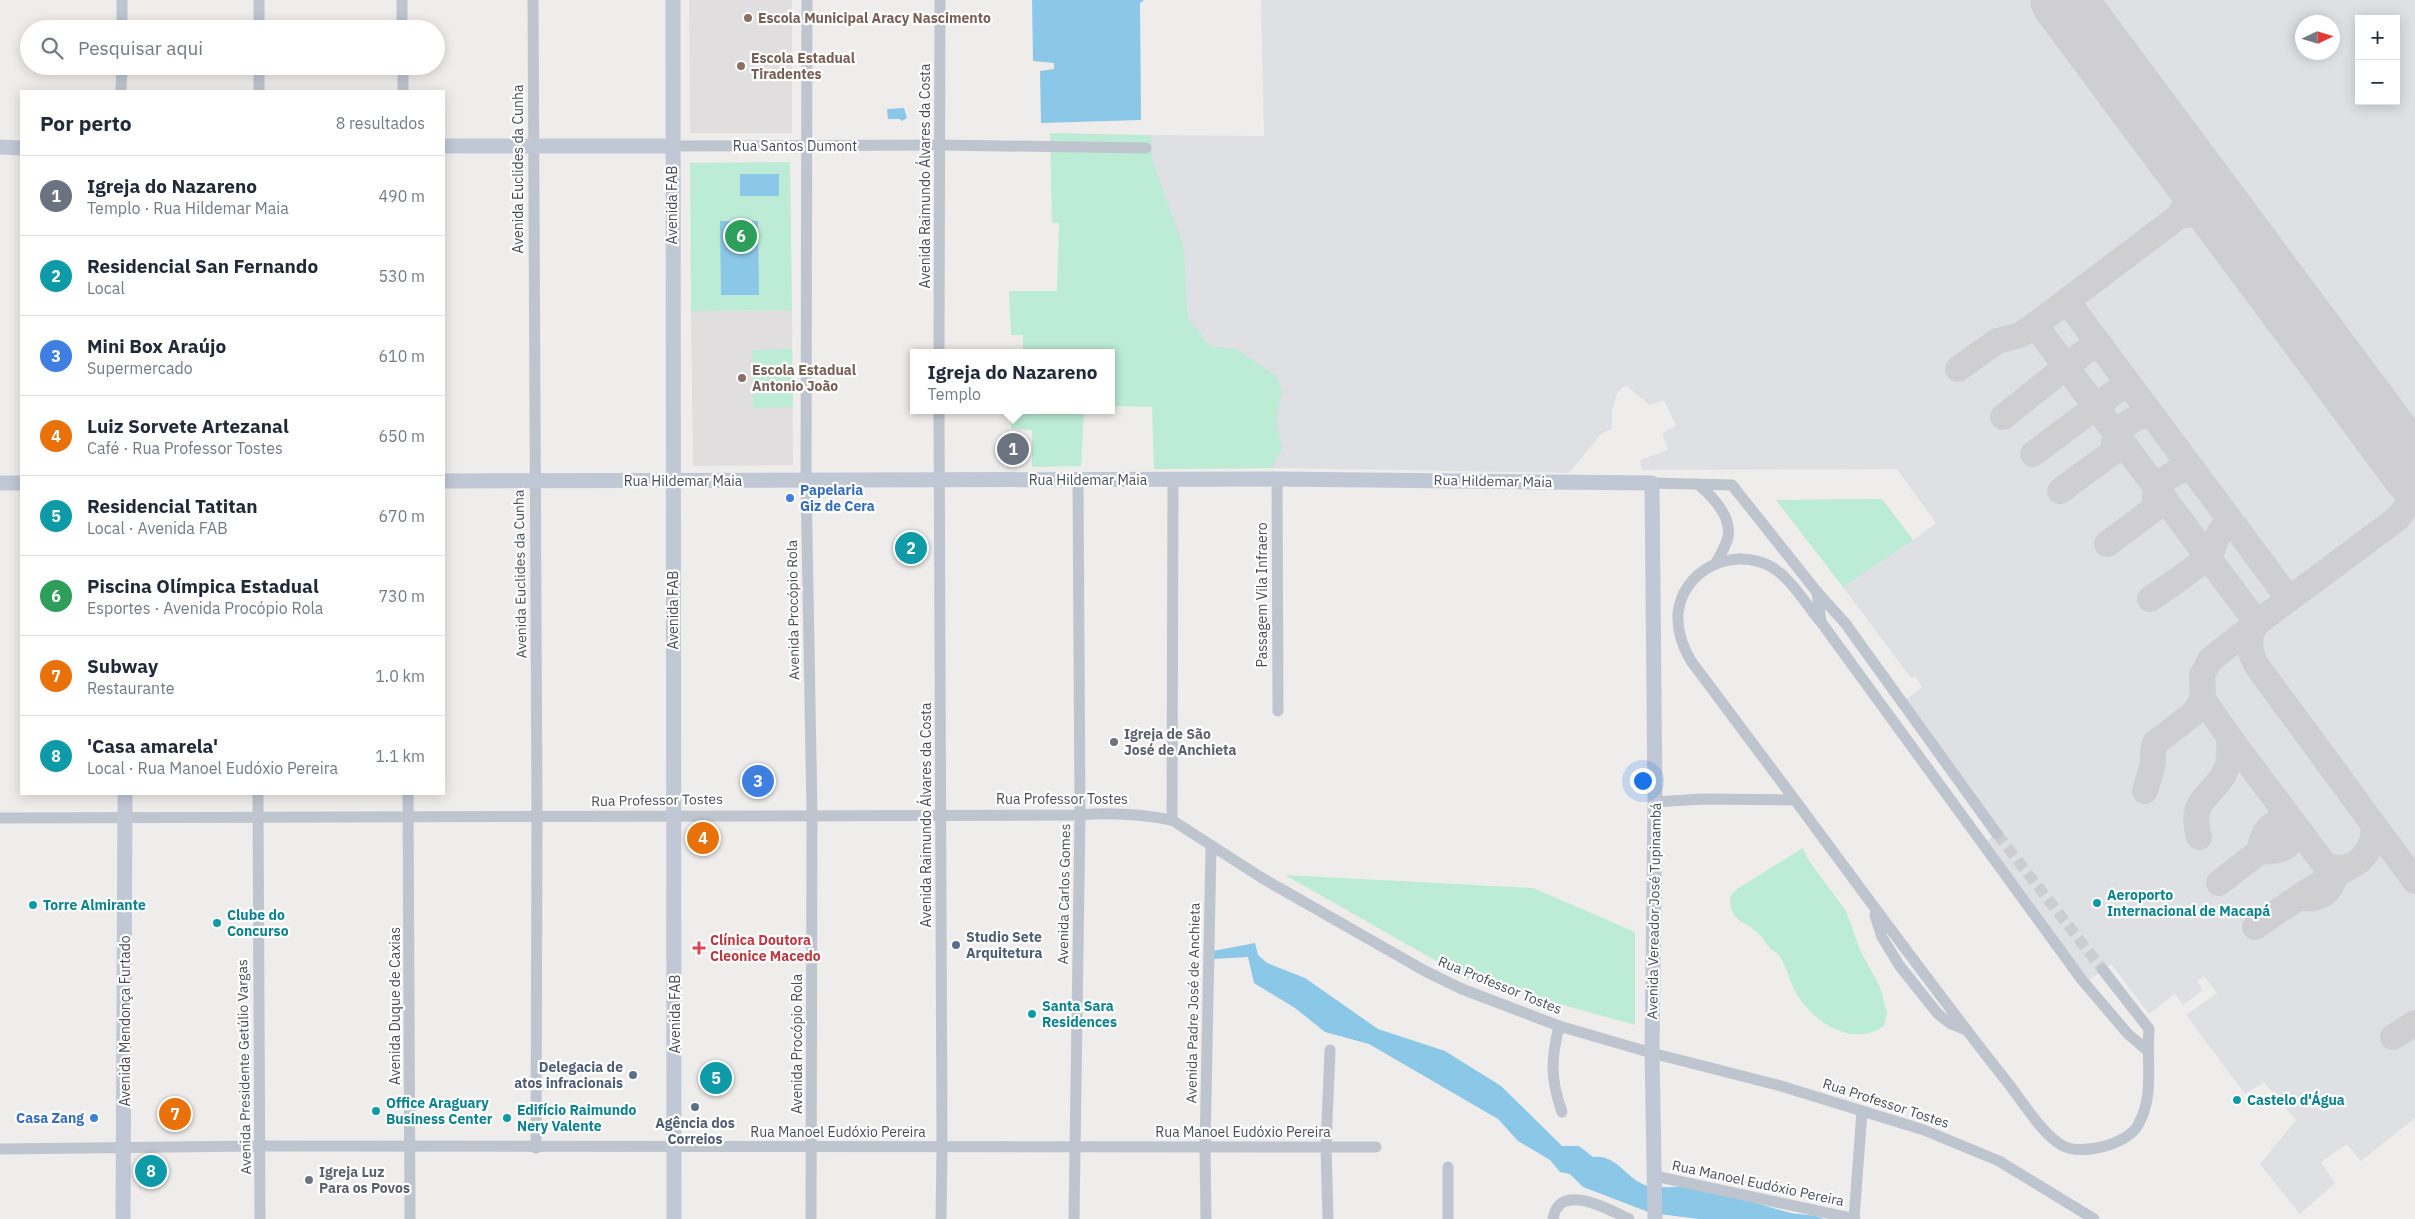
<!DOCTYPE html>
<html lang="pt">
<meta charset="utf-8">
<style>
body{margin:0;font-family:"IBM Plex Sans",sans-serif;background:#f2f2f3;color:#1f2937}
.controls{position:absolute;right:15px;top:15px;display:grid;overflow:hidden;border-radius:0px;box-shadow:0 2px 12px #0003}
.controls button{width:45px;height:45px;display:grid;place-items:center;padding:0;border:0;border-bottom:1px solid #e0e1e3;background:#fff;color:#1f2937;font:25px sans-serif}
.compass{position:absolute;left:2295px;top:15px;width:45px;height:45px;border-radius:50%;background:#fff;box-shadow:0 2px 12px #0003;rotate:86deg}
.you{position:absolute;left:1642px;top:780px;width:18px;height:18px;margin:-12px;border:4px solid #fff;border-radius:50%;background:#1a73e8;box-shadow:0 0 0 8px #1a73e833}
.badge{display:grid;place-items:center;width:32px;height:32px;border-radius:50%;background:#ea580c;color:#fff;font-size:16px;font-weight:700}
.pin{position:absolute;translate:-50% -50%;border:2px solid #fff;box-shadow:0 1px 5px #0006}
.popup{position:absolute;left:910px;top:349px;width:205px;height:65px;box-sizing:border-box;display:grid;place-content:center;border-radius:0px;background:#fff;filter:drop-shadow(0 1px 4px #0005);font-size:16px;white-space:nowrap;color:#747a83}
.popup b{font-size:19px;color:#1f2937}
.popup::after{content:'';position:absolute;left:50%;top:100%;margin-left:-10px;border:10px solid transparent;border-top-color:#fff}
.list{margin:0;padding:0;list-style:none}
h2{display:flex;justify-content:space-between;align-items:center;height:65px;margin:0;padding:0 20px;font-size:21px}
h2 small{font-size:16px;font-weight:400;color:#747a83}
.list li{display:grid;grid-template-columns:32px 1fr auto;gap:15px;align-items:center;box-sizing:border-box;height:80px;padding:0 20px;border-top:1px solid #e0e1e3}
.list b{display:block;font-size:19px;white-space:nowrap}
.list p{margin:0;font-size:16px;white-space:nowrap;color:#747a83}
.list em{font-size:16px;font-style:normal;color:#747a83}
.icon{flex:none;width:28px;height:28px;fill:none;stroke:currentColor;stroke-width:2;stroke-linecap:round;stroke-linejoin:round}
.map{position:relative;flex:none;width:2415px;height:1219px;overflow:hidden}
.search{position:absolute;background:#fff;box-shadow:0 2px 12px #0003;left:20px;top:20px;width:425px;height:55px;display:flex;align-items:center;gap:12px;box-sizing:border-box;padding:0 18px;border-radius:28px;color:#747a83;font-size:19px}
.panel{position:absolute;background:#fff;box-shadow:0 2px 12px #0003;left:20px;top:90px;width:425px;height:705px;border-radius:0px}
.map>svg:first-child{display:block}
.education{fill:#e0dede}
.airport{fill:#dee0e4;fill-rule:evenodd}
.green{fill:#bcecd5}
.water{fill:#8bc7e7}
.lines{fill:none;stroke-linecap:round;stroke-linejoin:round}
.taxiway{stroke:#cfcfd2;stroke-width:26}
.runway{stroke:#cfcfd2;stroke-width:65}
.street-tunnel{stroke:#cdcdcf;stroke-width:11;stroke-dasharray:11 5.5;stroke-linecap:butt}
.street{stroke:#bec5ce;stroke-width:11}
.secondary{stroke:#c0c7d5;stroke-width:15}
.education-dot{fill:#8d6e63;stroke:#fff;stroke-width:2}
.shop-dot{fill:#3f7fe0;stroke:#fff;stroke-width:2}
.worship-dot{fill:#6b7280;stroke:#fff;stroke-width:2}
.culture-dot{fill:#0f9aa8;stroke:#fff;stroke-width:2}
.service-dot{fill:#5c6f8a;stroke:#fff;stroke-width:2}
.health-dot{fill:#e0444e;stroke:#fff;stroke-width:2}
.labels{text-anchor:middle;stroke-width:4.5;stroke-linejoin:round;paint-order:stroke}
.education-label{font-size:14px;font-weight:bold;fill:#785e54;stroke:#fff;text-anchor:start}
.street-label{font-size:14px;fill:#464d59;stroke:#fff}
.shop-label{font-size:14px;font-weight:bold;fill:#366cbe;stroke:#fff;text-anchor:start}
.worship-label{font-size:14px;font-weight:bold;fill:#5b616d;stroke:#fff;text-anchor:start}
.culture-label{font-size:14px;font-weight:bold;fill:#0d838f;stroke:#fff;text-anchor:start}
.service-label{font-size:14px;font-weight:bold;fill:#4e5e75;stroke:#fff;text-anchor:start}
.health-label{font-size:14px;font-weight:bold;fill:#be3a42;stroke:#fff;text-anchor:start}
</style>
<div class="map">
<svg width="2415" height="1219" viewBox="0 0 2415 1219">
<rect width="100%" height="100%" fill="#efedec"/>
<!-- education -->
<g class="education">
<path d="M689 0H792V133H690Z"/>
<path d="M792 310 793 465 693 466 691 311Z"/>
</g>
<!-- airport -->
<path class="airport" d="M1261 0H2415V1118L2361 1161 2347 1144 2321 1162 2335 1183 2300 1214 2260 1164 2296 1120 2264 1082 2245 1094 2186 1015 2217 993 2204 976 2197 981 2203 990 2183 1005 2175 994 2149 1014 2111 964 2087 982 1984 843 1997 834 1904 701 1922 687 1915 676 1911 678 1793 520 1776 500 1882 499 1913 540 1936 523 1897 469 1642 470 1640 460 1668 450 1662 433 1676 426 1664 400 1650 405 1625 385 1617 393 1612 410V429L1601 434 1569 473 1272 468 1154 469 1151 135 1264 136ZM2359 19H2396V101H2359ZM2302 22H2332V52H2302Z"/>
<!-- green -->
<g class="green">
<path d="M1050 133 1151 135 1152 160 1184 248 1187 311 1189 319 1210 346 1236 349 1276 376 1282 392 1276 420 1282 448 1272 468 1154 469 1152 407 1112 406V353H1023V335H1011L1009 291H1057L1059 223H1052Z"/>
<path d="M790 162 792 310 691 311 690 163Z"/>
<path d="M792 349 793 407 753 408 752 350Z"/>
<path d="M1011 410H1084L1081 466 1032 467V430L1011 429Z"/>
<path d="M1882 499 1913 540 1843 587 1776 500Z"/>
<path d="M1803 848 1807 858 1846 911 1860 950 1880 987 1887 1013 1884 1026C1852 1049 1809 1020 1794 989 1788 977 1786 964 1778 954 1775 951 1771 950 1769 947 1765 943 1764 938 1760 935 1744 919 1730 924 1730 896L1737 889Z"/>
<path d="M1285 875 1533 888 1635 932V1025L1466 978Z"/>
</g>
<!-- water -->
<g class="water">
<path d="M1032 0H1144L1140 3 1141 120 1041 123 1040 71 1054 69V63L1033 61Z"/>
<path d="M904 108 907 118 902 121 900 119H888L887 109Z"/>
<rect x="740" y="174" width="39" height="22"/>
<path d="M720 221H758L759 295H721Z"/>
<path d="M1255 943 1258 955 1267 963 1305 978 1378 1029 1445 1051 1501 1086 1562 1146H1579L1593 1157C1618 1154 1626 1180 1648 1186 1663 1189 1680 1185 1694 1187 1727 1192 1759 1205 1791 1213 1802 1215 1815 1214 1824 1219H1699L1651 1213 1583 1187 1570 1174 1560 1172 1550 1160 1518 1141 1498 1119 1369 1044 1325 1032 1295 1008 1254 983 1248 957 1213 959V951Z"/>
</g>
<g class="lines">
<!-- taxiway -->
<g class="taxiway">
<path d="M2179 216C2200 212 2213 211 2231 225"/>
<path d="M2067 301 2289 599"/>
<path d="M2035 325 2257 623"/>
<path d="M1958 369 1997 341 2020 335 2035 325 2179 216C2192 197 2193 183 2183 162"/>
<path d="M2003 417 2091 347 2093 336"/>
<path d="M2033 454 2123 386 2126 380"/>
<path d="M2408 463C2413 485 2414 499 2398 518L2257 623C2247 636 2249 653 2257 666L2415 881"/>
<path d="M2060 491 2113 452C2112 432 2132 416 2151 414"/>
<path d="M2107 544 2155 508C2152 485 2170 471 2192 468"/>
<path d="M2150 599C2164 589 2199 567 2209 555 2217 545 2216 523 2235 526"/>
<path d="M2257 623 2210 660 2202 675 2203 699 2229 737 2334 877C2331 894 2315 902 2300 897"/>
<path d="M2145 791 2153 763V751L2155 743 2194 713 2203 699"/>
<path d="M2199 837C2188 798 2212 798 2225 772 2231 760 2229 749 2229 737"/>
<path d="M2260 851C2279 853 2290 848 2299 831"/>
<path d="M2333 867C2359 873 2376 846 2373 824"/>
<path d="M2219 883 2260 851C2261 832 2271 821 2290 819"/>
<path d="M2255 927 2308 891 2351 866"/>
<path d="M2393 1037 2415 1023"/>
</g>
<!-- runway -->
<path class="runway" d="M2063 0 2415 473"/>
<!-- street-tunnel -->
<path class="street-tunnel" d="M1997 834 2103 970"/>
<!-- street -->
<g class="street">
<path d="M402 0V29"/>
<path d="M533 0 537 817 536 1148"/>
<path d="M807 0 806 480 812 814 811 1219"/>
<path d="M122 29V0"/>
<path d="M259 29V0"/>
<path d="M403 66V91"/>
<path d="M121 91 122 66"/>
<path d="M259 91V66"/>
<path d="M672 146 940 145 1146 148"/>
<path d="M939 353 940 0"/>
<path d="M939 410 942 1147 941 1219"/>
<path d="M1277 479 1278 711"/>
<path d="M1652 483 1732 485 1817 592 1845 623 1997 834"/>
<path d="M1698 484C1712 496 1732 516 1728 537 1726 546 1720 555 1716 563"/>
<path d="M1817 592 1821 622 2082 980 2128 1034 2147 1050"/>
<path d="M258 794 260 1219"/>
<path d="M408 794 410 1219"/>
<path d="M1795 800 1691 661C1682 646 1677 632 1678 614 1682 571 1730 547 1768 565 1789 575 1805 603 1820 621"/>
<path d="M1655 802 1703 799 1795 800C1864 893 1932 987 2004 1078 2020 1097 2041 1134 2063 1146 2082 1156 2128 1144 2138 1125 2155 1095 2146 1062 2149 1029L2103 970"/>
<path d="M0 818 1080 815C1112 812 1140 814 1172 820L1262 878 1425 971 1462 989 1559 1026 1652 1053 1781 1086 1924 1130 1999 1161 2094 1219"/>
<path d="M1172 820 1173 480"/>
<path d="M1875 915 1882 937 1899 965 1938 1014 1951 1024 1966 1030"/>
<path d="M1559 1026C1551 1060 1550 1078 1562 1112"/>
<path d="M0 1149 260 1146 1376 1147"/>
<path d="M1655 1176 1855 1219"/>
<path d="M1074 1219 1080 815 1078 480"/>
<path d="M1206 1219 1205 1148 1211 847"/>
<path d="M1328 1219 1326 1146 1330 1050"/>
<path d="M1448 1219V1167"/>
<path d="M1553 1219C1559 1181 1608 1209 1629 1219"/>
<path d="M1854 1219 1862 1111"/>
</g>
<!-- secondary -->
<g class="secondary">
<path d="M673 0 674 1219"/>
<path d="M444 146H672"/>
<path d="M0 147 21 148"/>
<path d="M444 481 1277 479 1652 483 1655 802 1652 1053 1655 1219"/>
<path d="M0 483H21"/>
<path d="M123 1219 125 794"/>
</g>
</g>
<!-- markers -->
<g class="education-dot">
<circle cx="748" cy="18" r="5"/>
<circle cx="741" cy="66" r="5"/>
<circle cx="742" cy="378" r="5"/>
</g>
<g class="shop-dot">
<circle cx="790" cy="498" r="5"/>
<circle cx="94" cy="1118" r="5"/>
</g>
<g class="worship-dot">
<circle cx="1114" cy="742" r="5"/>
<circle cx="309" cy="1180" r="5"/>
</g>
<g class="culture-dot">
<circle cx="2097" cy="903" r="5"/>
<circle cx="33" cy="905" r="5"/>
<circle cx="217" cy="923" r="5"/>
<circle cx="1032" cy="1014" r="5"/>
<circle cx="2237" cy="1100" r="5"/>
<circle cx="376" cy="1111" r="5"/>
<circle cx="507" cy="1118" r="5"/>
</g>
<g class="service-dot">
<circle cx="956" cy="945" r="5"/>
<circle cx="633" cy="1075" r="5"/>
<circle cx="695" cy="1107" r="5"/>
</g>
<path class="health-dot" d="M696.5 940.5h5v5h5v5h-5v5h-5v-5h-5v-5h5z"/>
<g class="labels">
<!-- education labels -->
<g class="education-label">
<text x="758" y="23">Escola Municipal Aracy Nascimento</text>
<text x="751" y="63">Escola Estadual<tspan x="751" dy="16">Tiradentes</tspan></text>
<text x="752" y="375">Escola Estadual<tspan x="752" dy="16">Antonio João</tspan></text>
</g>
<!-- street labels -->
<g class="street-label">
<text x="795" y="151">Rua Santos Dumont</text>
<text transform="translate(518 169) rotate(-90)" y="5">Avenida Euclides da Cunha</text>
<text transform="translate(925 176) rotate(-90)" y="5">Avenida Raimundo Álvares da Costa</text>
<text transform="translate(672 205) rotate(-90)" y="5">Avenida FAB</text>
<text x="1088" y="485">Rua Hildemar Maia</text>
<text x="683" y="486">Rua Hildemar Maia</text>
<text transform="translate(1493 481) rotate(1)" y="5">Rua Hildemar Maia</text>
<text transform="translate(520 574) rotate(-91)" y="5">Avenida Euclides da Cunha</text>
<text transform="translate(1262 595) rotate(-90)" y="5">Passagem Vila Infraero</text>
<text transform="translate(673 610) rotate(-90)" y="5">Avenida FAB</text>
<text transform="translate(793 610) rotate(-91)" y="5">Avenida Procópio Rola</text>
<text x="1062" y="804">Rua Professor Tostes</text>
<text transform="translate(657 800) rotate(-1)" y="5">Rua Professor Tostes</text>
<text transform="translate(926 815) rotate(-90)" y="5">Avenida Raimundo Álvares da Costa</text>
<text transform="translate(1064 894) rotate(-89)" y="5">Avenida Carlos Gomes</text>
<text transform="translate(1654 911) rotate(-89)" y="5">Avenida Vereador José Tupinambá</text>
<text transform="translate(1500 985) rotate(22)" y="5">Rua Professor Tostes</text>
<text transform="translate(1193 1003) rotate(-89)" y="5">Avenida Padre José de Anchieta</text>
<text transform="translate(395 1006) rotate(-90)" y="5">Avenida Duque de Caxias</text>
<text transform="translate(675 1014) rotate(-90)" y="5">Avenida FAB</text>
<text transform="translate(125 1021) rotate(-90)" y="5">Avenida Mendonça Furtado</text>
<text transform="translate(797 1044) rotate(-90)" y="5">Avenida Procópio Rola</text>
<text transform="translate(244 1067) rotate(-91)" y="5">Avenida Presidente Getúlio Vargas</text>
<text transform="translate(1886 1103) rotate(18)" y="5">Rua Professor Tostes</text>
<text x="838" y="1137">Rua Manoel Eudóxio Pereira</text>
<text x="1243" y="1137">Rua Manoel Eudóxio Pereira</text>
<text transform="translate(1758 1183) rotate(12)" y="5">Rua Manoel Eudóxio Pereira</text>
</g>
<!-- shop labels -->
<g class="shop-label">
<text x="800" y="495">Papelaria<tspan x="800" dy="16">Giz de Cera</tspan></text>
<text x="84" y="1123" text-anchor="end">Casa Zang</text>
</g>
<!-- worship labels -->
<g class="worship-label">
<text x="1124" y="739">Igreja de São<tspan x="1124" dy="16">José de Anchieta</tspan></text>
<text x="319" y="1177">Igreja Luz<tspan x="319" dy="16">Para os Povos</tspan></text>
</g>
<!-- culture labels -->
<g class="culture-label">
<text x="2107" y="900">Aeroporto<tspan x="2107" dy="16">Internacional de Macapá</tspan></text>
<text x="43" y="910">Torre Almirante</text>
<text x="227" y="920">Clube do<tspan x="227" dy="16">Concurso</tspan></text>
<text x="1042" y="1011">Santa Sara<tspan x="1042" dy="16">Residences</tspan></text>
<text x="2247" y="1105">Castelo d'Água</text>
<text x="386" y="1108">Office Araguary<tspan x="386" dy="16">Business Center</tspan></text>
<text x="517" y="1115">Edifício Raimundo<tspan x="517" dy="16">Nery Valente</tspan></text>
</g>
<!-- service labels -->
<g class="service-label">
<text x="966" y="942">Studio Sete<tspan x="966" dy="16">Arquitetura</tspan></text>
<text x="623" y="1072" text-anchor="end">Delegacia de<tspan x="623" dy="16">atos infracionais</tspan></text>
<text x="695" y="1128" text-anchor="middle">Agência dos<tspan x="695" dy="16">Correios</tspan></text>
</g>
<!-- health labels -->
<g class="health-label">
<text x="710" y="945">Clínica Doutora<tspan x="710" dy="16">Cleonice Macedo</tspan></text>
</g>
</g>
</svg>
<div class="controls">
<button>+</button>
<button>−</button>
</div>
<svg class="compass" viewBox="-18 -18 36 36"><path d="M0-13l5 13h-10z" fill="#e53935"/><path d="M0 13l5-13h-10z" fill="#747a83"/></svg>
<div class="you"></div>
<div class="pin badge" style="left:1013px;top:449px;background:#6b7280">1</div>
<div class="popup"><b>Igreja do Nazareno</b>Templo</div>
<div class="pin badge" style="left:911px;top:548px;background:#0f9aa8">2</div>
<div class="pin badge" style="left:758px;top:781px;background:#3f7fe0">3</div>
<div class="pin badge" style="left:703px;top:838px;background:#e8710a">4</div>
<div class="pin badge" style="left:716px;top:1078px;background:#0f9aa8">5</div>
<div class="pin badge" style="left:741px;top:236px;background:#2e9e5b">6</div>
<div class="pin badge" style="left:175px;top:1114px;background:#e8710a">7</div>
<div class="pin badge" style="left:151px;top:1171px;background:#0f9aa8">8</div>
<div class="search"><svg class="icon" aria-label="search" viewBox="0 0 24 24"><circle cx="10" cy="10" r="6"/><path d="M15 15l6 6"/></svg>Pesquisar aqui</div>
<section class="panel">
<h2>Por perto<small>8 resultados</small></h2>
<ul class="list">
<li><span class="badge" style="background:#6b7280">1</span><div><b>Igreja do Nazareno</b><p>Templo · Rua Hildemar Maia</p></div><em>490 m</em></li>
<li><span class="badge" style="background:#0f9aa8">2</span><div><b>Residencial San Fernando</b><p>Local</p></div><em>530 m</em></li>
<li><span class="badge" style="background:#3f7fe0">3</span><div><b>Mini Box Araújo</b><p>Supermercado</p></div><em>610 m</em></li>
<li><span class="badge" style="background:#e8710a">4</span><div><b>Luiz Sorvete Artezanal</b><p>Café · Rua Professor Tostes</p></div><em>650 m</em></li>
<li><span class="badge" style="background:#0f9aa8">5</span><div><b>Residencial Tatitan</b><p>Local · Avenida FAB</p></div><em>670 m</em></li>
<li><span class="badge" style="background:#2e9e5b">6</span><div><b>Piscina Olímpica Estadual</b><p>Esportes · Avenida Procópio Rola</p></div><em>730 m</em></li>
<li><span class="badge" style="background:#e8710a">7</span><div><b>Subway</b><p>Restaurante</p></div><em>1.0 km</em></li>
<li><span class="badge" style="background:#0f9aa8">8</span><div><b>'Casa amarela'</b><p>Local · Rua Manoel Eudóxio Pereira</p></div><em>1.1 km</em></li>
</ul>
</section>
</div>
